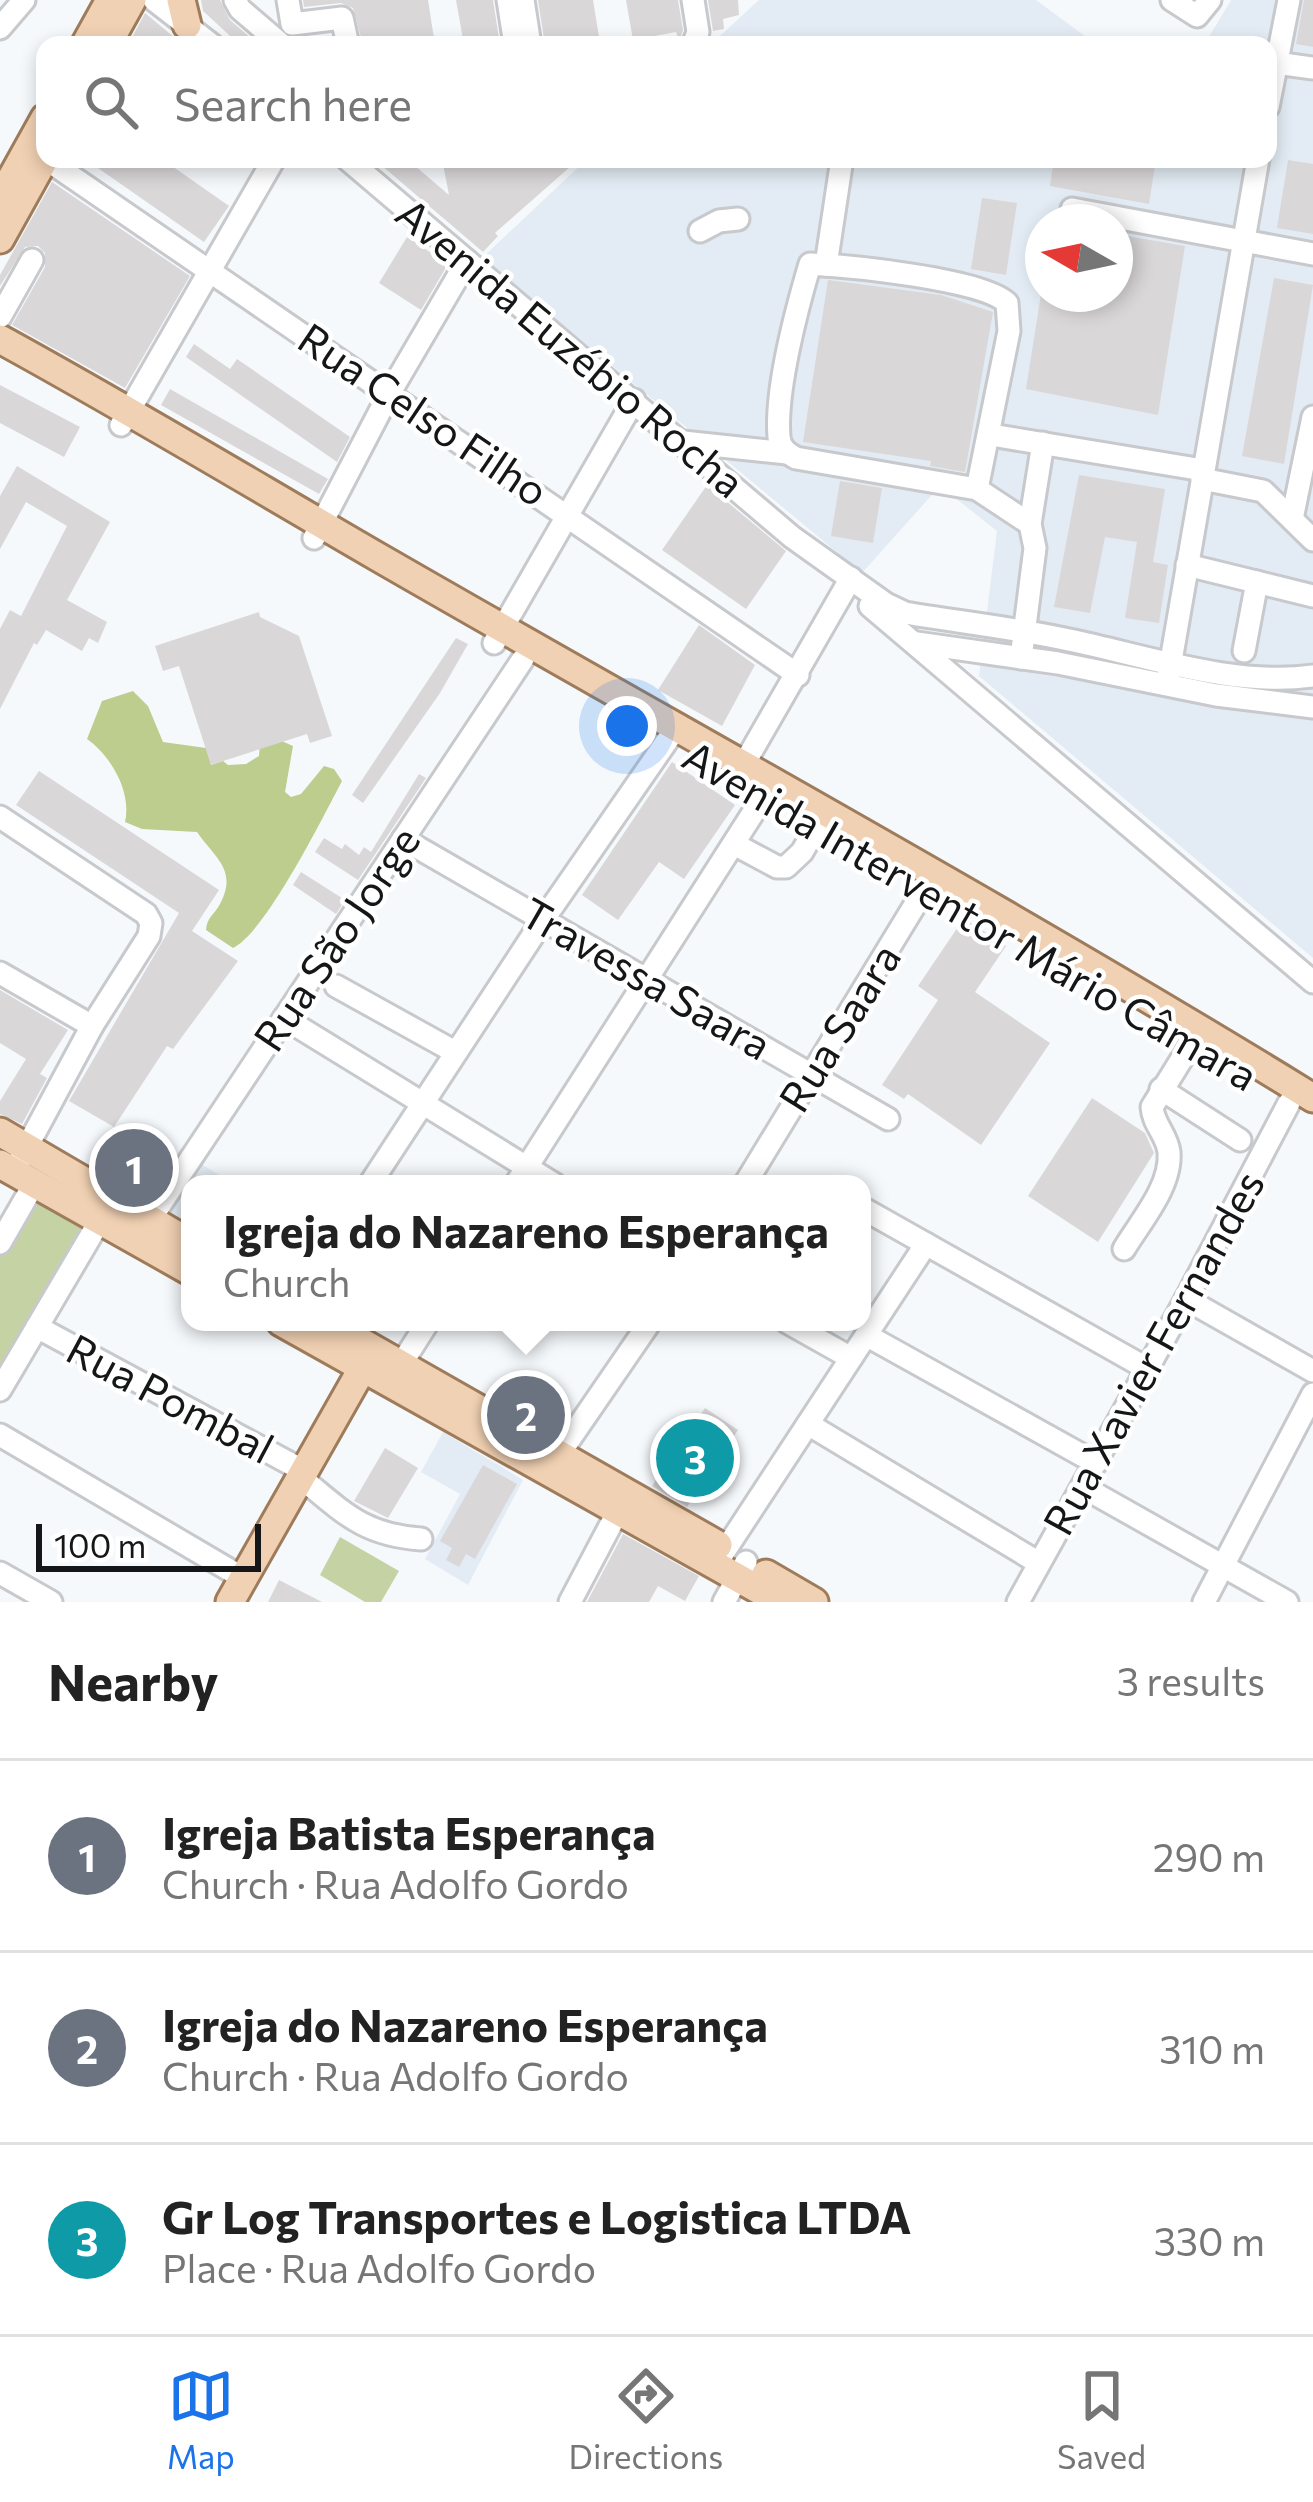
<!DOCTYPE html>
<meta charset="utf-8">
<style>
body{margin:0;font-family:Commissioner,sans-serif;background:#f6f6f6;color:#222}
.compass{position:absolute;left:1025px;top:204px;width:108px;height:108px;border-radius:50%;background:#fff;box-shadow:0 6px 18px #0003;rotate:279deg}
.scale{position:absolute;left:36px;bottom:30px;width:225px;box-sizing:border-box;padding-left:12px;border:6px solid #151617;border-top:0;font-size:33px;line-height:42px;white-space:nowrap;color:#151617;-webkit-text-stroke:9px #fff;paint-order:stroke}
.you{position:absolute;left:627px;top:726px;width:42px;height:42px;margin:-30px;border:9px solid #fff;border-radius:50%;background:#1a73e8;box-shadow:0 0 0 18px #1a73e833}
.badge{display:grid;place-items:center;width:78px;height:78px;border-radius:50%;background:#1a73e8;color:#fff;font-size:39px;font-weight:700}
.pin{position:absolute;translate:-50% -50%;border:6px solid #fff;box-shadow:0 3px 12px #0006}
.popup{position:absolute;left:181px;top:1175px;width:690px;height:156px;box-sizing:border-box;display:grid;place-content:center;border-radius:24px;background:#fff;filter:drop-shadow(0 3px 9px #0005);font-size:39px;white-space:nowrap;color:#767676}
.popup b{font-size:45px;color:#222}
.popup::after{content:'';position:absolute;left:50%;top:100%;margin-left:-24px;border:24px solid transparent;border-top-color:#fff}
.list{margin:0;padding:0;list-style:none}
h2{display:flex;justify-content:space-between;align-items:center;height:156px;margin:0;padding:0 48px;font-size:51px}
h2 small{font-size:39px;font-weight:400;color:#767676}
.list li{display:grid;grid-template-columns:78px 1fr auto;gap:36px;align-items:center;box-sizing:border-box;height:192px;padding:0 48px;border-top:3px solid #e0e0e0}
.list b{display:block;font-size:45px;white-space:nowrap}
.list p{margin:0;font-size:39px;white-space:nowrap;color:#767676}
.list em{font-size:39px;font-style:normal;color:#767676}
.icon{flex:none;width:66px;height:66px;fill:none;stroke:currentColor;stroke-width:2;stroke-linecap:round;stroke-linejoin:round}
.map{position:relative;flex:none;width:1313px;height:1602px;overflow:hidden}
.search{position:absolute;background:#fff;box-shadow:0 6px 18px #0003;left:36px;right:36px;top:36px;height:132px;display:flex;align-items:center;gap:30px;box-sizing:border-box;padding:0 42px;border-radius:24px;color:#767676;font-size:45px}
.sheet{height:732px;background:#fff}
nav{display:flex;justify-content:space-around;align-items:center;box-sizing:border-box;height:168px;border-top:3px solid #e0e0e0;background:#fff;font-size:33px;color:#767676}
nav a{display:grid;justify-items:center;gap:6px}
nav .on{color:#1a73e8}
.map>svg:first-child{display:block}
.built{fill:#e3ecf4;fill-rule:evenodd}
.green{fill:#c5d3a4}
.forest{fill:#bccd8e}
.building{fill:#dad7d8}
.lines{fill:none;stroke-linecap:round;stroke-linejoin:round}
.minor-casing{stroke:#c7c9cc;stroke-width:27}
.major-casing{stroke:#9e7c5b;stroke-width:33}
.minor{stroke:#fff;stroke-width:21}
.major{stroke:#f1d1b3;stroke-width:27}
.labels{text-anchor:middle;stroke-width:9;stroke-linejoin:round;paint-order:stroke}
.street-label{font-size:42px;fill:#151617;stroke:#fff}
</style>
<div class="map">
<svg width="1313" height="1602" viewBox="0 0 1313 1602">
<rect width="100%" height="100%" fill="#f6f9fc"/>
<!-- built -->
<g class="built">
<path d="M759 0H1036L1097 45H710Z"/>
<path d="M1231 0H1313V958L979 676 997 531 940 486 862 573 482 258 587 159H1268V45H1204ZM1043 222H1115V294H1043Z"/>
<path d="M198 1162 234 1184H190V1236L162 1219Z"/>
<path d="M443 1432 523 1480 468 1585 425 1559 460 1494 421 1472Z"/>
</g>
<!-- green -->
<g class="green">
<path d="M38 1192 90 1223 0 1377V1257Z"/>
<path d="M340 1537 399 1571 381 1602H365L320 1575Z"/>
</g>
<!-- forest -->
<path class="forest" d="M133 691 148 706 163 742 206 748 211 765 223 761 228 765 246 764 259 756 260 742 277 739 293 746 285 792 291 797 301 794 324 766 334 769 342 781C323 817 266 932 233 948L206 930C207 917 214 915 220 904 238 870 215 858 197 832L142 829 125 822C132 792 111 756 87 739L102 701Z"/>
<!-- building -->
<g class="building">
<path d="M201 0H220L230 20 259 45H240L203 11Z"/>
<path d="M303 0H428L435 45H363L353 8 341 3 304 7Z"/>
<path d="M456 0H493L500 45H464Z"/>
<path d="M538 0H593L600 43 545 45Z"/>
<path d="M626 0H678L683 30 679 41 676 32 633 40Z"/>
<path d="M708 0H738L739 15 723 19 724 29 713 31Z"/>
<path d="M1304 0H1313V47L1296 44Z"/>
<path d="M145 13 175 38 184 45H128Z"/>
<path d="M85 159H162L229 206 204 242Z"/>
<path d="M374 159H407L449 195 442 159H579L495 233 498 236 483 252Z"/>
<path d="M1054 159H1156L1149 204 1050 186Z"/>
<path d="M1288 160 1313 164V234L1277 228Z"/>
<path d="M52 182 190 276 125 388 12 325 45 267V253L38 246 25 247 0 286V275Z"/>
<path d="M982 198 1017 203 1006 275 971 269Z"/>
<path d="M1115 234 1185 246 1158 415 1026 389 1041 294H1115Z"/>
<path d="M407 237 448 264 421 310 379 283Z"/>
<path d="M1274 278 1313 285 1284 464 1242 456Z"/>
<path d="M828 280 941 295 993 312 965 472 930 466 931 461 803 442Z"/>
<path d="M194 344 230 369 237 359 350 437 337 462 186 357Z"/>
<path d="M0 385 80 427 64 457 0 423Z"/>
<path d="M170 389 328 479 319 494 161 405Z"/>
<path d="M17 466 110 522 67 600 107 622 98 643 89 638 82 651 46 630 37 645 34 643 0 709V629L10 610 21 616 67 526 26 502 0 549V496Z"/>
<path d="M1079 475 1165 489 1153 562 1168 565 1159 623 1125 618 1137 542 1105 537 1090 613 1054 607Z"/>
<path d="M840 481 882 488 873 543 831 536Z"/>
<path d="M707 485 786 551 746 609 662 550Z"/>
<path d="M259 612 260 617 299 636 332 736 310 743 307 734 211 765 179 666 163 671 155 646Z"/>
<path d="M699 625 755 665 722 726 658 690Z"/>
<path d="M456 638 468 644 440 693 363 803 352 795Z"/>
<path d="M672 762 735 805 684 879 659 862 618 920 582 895Z"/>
<path d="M39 771 219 890 192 931 238 961 173 1049 167 1046 114 1127 69 1101 179 913 16 805Z"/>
<path d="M419 774 426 778 358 880 315 852 324 838 342 849 345 844 359 855 364 847 371 852Z"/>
<path d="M301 872 345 900 336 914 293 885Z"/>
<path d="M964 918 1006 946 975 992 1050 1043 981 1145 908 1094 904 1099 882 1085 938 1000 918 986Z"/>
<path d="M0 990 68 1030 40 1074 47 1078 22 1124 0 1114V1101L26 1059 0 1043Z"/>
<path d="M1092 1098 1145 1133 1154 1153 1098 1242 1028 1196Z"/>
<path d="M124 1125 174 1156 147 1197 97 1168Z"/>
<path d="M705 1408 738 1430 687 1507 652 1486Z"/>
<path d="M385 1448 418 1468 388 1518 354 1501Z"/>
<path d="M483 1465 517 1484 475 1559 466 1554 459 1567 446 1560 452 1548 440 1541Z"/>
<path d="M623 1534 699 1576 685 1601 658 1586 649 1602H587Z"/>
<path d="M279 1580 322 1602H268Z"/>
</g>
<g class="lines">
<!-- minor casing -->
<g class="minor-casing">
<g id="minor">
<path d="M154 0 212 45"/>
<path d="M235 0 240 9 282 45"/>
<path d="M288 0 292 24 342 18 348 45"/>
<path d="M508 0 515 45"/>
<path d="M523 0 530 45"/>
<path d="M1172 0 1197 16 1210 0"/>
<path d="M0 28 24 0"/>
<path d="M693 45 698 32 693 0"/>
<path d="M1276 63 1313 68"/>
<path d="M1268 107 1289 0"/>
<path d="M46 159 798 675"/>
<path d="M347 159 792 537 886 604 905 613C959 622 1015 628 1069 640 1147 656 1233 687 1313 676"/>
<path d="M1072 209 1313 254"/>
<path d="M700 231 719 221 738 219"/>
<path d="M826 265 842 159"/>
<path d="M0 317 32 260"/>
<path d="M121 425 274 159"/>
<path d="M991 435 1203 470"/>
<path d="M683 442 787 453"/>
<path d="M1202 479 1263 491 1313 540"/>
<path d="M977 489 1009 331 1007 303C983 279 848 266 810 264 797 308 775 391 779 437 780 448 787 453 796 458L977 489 1030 524 1035 548 1021 658"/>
<path d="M1292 519 1313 417"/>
<path d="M1030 524 1043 443"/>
<path d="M314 538 389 394 467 261"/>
<path d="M1187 565 1313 596"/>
<path d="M870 606 1313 982"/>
<path d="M494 643 634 400"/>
<path d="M917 643 1058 663 1216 695 1313 707"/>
<path d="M1244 651 1257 582"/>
<path d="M1167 684 1258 159"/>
<path d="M736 778 851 578"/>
<path d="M0 817 146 914 151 923 149 936 92 1026 21 1158"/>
<path d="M403 839 888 1119"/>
<path d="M734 844 777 867H786L802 852 826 810"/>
<path d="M0 973 92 1026"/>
<path d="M336 986 455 1052"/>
<path d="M284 1018 554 1184"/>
<path d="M1161 1089 1240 1140"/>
<path d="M370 1184 543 920 678 725"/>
<path d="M516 1184 774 780"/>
<path d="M745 1184 935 872"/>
<path d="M862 1208 1146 1368"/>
<path d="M150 1220 523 659"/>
<path d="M0 1243 34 1184"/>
<path d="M1124 1249C1140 1222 1172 1186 1169 1152 1167 1135 1153 1124 1152 1107L1191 1044"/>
<path d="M1186 1299 1313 1371"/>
<path d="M787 1322 851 1358"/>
<path d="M37 1327 304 1471"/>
<path d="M866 1335 1096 1463"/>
<path d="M393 1377 428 1322"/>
<path d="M0 1390 106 1210"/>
<path d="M808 1424 1039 1563"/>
<path d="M0 1435 243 1578"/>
<path d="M558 1456 650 1322"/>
<path d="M300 1477C343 1512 363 1535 421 1539"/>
<path d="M1083 1487 1287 1602"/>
<path d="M716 1564 926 1244"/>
<path d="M0 1573 51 1602"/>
<path d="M570 1602 618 1511"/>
<path d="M724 1602 746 1562"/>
<path d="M1018 1602 1186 1299 1289 1103"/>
<path d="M1204 1602 1313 1394"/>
</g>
</g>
<!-- major casing -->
<g class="major-casing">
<g id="major">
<path d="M181 0 187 25"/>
<path d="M85 45 110 0"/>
<path d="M107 45 132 0"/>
<path d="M0 199 45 118"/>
<path d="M0 239 45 158"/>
<path d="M0 339C128 409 252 484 378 557 690 737 1006 909 1313 1098"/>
<path d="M0 1132 190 1243"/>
<path d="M0 1164 190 1271"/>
<path d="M281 1322 781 1602"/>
<path d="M326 1322 718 1545"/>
<path d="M766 1574 814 1602"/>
<path d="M230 1602 370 1355"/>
</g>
</g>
<!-- minor -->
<use href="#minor" class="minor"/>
<!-- major -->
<use href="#major" class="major"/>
</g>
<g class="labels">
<!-- street labels -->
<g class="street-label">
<text transform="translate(570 348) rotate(40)" y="15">Avenida Euzébio Rocha</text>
<text transform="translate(423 415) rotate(34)" y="15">Rua Celso Filho</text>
<text transform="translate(970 916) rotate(30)" y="15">Avenida Interventor Mário Câmara</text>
<text transform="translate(337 939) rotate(-56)" y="15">Rua São Jorge</text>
<text transform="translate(646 979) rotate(30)" y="15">Travessa Saara</text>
<text transform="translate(840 1028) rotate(-58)" y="15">Rua Saara</text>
<text transform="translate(1154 1353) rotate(-61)" y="15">Rua Xavier Fernandes</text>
<text transform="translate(170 1399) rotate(28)" y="15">Rua Pombal</text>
</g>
</g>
</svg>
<svg class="compass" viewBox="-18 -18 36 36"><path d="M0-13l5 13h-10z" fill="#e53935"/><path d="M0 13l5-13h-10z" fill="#767676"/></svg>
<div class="scale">100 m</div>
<div class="you"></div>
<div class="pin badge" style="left:134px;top:1168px;background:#6b7280">1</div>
<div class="pin badge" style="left:526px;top:1415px;background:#6b7280">2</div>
<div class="popup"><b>Igreja do Nazareno Esperança</b>Church</div>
<div class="pin badge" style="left:695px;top:1458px;background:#0f9aa8">3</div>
<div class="search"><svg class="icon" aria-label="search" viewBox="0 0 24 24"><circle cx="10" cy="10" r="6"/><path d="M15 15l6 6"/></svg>Search here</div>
</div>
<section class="sheet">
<h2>Nearby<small>3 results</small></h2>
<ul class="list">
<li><span class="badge" style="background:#6b7280">1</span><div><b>Igreja Batista Esperança</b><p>Church · Rua Adolfo Gordo</p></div><em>290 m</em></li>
<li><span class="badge" style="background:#6b7280">2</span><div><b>Igreja do Nazareno Esperança</b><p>Church · Rua Adolfo Gordo</p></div><em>310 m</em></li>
<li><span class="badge" style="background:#0f9aa8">3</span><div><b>Gr Log Transportes e Logistica LTDA</b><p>Place · Rua Adolfo Gordo</p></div><em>330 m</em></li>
</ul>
</section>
<nav>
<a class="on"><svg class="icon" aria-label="map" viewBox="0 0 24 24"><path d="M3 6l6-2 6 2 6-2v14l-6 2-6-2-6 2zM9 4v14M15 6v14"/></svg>Map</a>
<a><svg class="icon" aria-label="directions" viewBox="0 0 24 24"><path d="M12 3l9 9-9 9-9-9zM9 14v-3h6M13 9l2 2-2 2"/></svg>Directions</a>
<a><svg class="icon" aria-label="saved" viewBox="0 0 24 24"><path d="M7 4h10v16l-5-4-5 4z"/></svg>Saved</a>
</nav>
